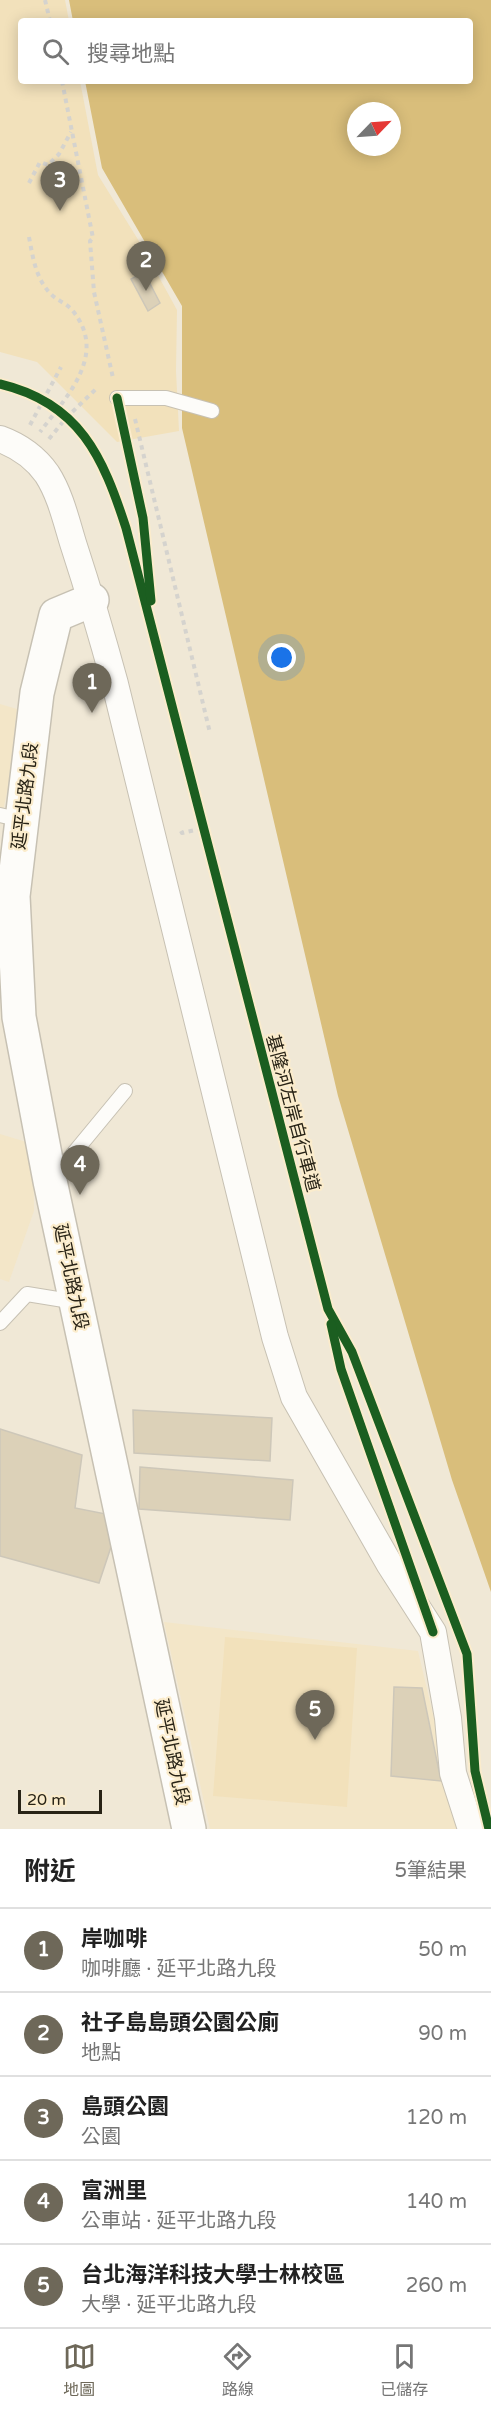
<!DOCTYPE html>
<html lang="zh-TW">
<meta charset="utf-8">
<style>
body{margin:0;font-family:"Varela Round","Noto Sans TC",sans-serif;background:#f2f2f2;color:#222}
.compass{position:absolute;left:347px;top:102px;width:54px;height:54px;border-radius:50%;background:#fff;box-shadow:0 3px 15px #0003;rotate:65deg}
.scale{position:absolute;left:18px;bottom:15px;width:84px;box-sizing:border-box;padding-left:6px;border:3px solid #282316;border-top:0;font-size:16px;line-height:21px;white-space:nowrap;color:#282316;-webkit-text-stroke:4px #fbeccc;paint-order:stroke}
.you{position:absolute;left:282px;top:658px;width:21px;height:21px;margin:-15px;border:4px solid #fff;border-radius:50%;background:#1a73e8;box-shadow:0 0 0 9px #1a73e833}
.badge{display:grid;place-items:center;width:39px;height:39px;border-radius:50%;background:#6e6859;color:#fff;font-size:20px;font-weight:700}
.pin{position:absolute;translate:-50% -50px;filter:drop-shadow(0 2px 3px #0008)}
.pin::after{content:'';position:absolute;top:32px;width:21px;height:18px;background:inherit;clip-path:polygon(0 0,100% 0,50% 100%)}
.list{margin:0;padding:0;list-style:none}
h2{display:flex;justify-content:space-between;align-items:center;height:78px;margin:0;padding:0 24px;font-size:26px}
h2 small{font-size:20px;font-weight:400;color:#767676}
.list li{display:grid;grid-template-columns:39px 1fr auto;gap:18px;align-items:center;box-sizing:border-box;height:84px;padding:0 24px;border-top:2px solid #e0e0e0}
.list b{display:block;font-size:22px;white-space:nowrap}
.list p{margin:0;font-size:20px;white-space:nowrap;color:#767676}
.list em{font-size:20px;font-style:normal;color:#767676}
.icon{flex:none;width:33px;height:33px;fill:none;stroke:currentColor;stroke-width:2;stroke-linecap:round;stroke-linejoin:round}
.map{position:relative;flex:none;width:491px;height:1829px;overflow:hidden}
.search{position:absolute;background:#fff;box-shadow:0 3px 15px #0003;left:18px;right:18px;top:18px;height:66px;display:flex;align-items:center;gap:15px;box-sizing:border-box;padding:0 21px;border-radius:6px;color:#767676;font-size:22px}
.sheet{height:498px;background:#fff}
nav{display:flex;justify-content:space-around;align-items:center;box-sizing:border-box;height:84px;border-top:2px solid #e0e0e0;background:#fff;font-size:16px;color:#767676}
nav a{display:grid;justify-items:center;gap:3px}
nav .on{color:#6e6859}
.map>svg:first-child{display:block}
.built{fill:#f3e6c8}
.green{fill:#f2e1bb}
.water{fill:#d9be7b;fill-rule:evenodd}
.building{fill:#dcd1b8;stroke:#cdc7b9;stroke-width:1.5}
.lines{fill:none;stroke-linecap:round;stroke-linejoin:round}
.service-casing{stroke:#c7c1b3;stroke-width:16}
.minor-casing{stroke:#c7c1b3;stroke-width:28}
.tertiary-casing{stroke:#c7c1b3;stroke-width:36}
.path{stroke:#d5d3ce;stroke-width:4;stroke-dasharray:4.5 4.5;stroke-linecap:butt}
.service{stroke:#fdfcf9;stroke-width:14}
.minor{stroke:#fdfcf9;stroke-width:26}
.tertiary{stroke:#fdfcf9;stroke-width:33}
.cycleway-casing{stroke:#fbeccc;stroke-width:13}
.cycleway{stroke:#1b5e20;stroke-width:9}
.labels{text-anchor:middle;stroke-width:4.5;stroke-linejoin:round;paint-order:stroke}
.street-label{font-size:18px;fill:#282316;stroke:#fbeccc}
</style>
<div class="map">
<svg width="491" height="1829" viewBox="0 0 491 1829">
<rect width="100%" height="100%" fill="#f0e8d6"/>
<!-- built -->
<g class="built">
<path d="M0 704 17 709 8 788 0 824Z"/>
<path d="M0 1134 33 1144 34 1211 9 1282 0 1279Z"/>
<path d="M164 1622 418 1651 460 1829H210Z"/>
</g>
<!-- green -->
<g class="green">
<path d="M0 0H65L69 21H21V81H80L98 175 142 246 177 310 176 371 179 431 117 442 37 362 0 352Z"/>
<path d="M225 1637 357 1648 347 1807 213 1796Z"/>
</g>
<!-- water -->
<path class="water" d="M69 0H491V1592L452 1480 338 1096 182 428V306L102 168 85 81H470V21H73ZM356 111H392V147H356Z"/>
<!-- building -->
<g class="building">
<path d="M144 272 160 303 148 311 131 279Z"/>
<path d="M133 1410 272 1418 270 1461 134 1453Z"/>
<path d="M0 1429 82 1455 75 1508 121 1517 99 1583 0 1556Z"/>
<path d="M140 1467 293 1480 290 1520 139 1509Z"/>
<path d="M394 1687 422 1688 441 1781 391 1776Z"/>
</g>
<g class="lines">
<!-- service casing -->
<g class="service-casing">
<g id="service">
<path d="M117 398H166L212 411"/>
<path d="M0 815 22 820"/>
<path d="M54 1177 125 1091"/>
<path d="M0 1323 27 1294 76 1302"/>
</g>
</g>
<!-- minor casing -->
<g class="minor-casing">
<path id="minor" d="M0 439C19 446 35 457 47 474 60 494 66 520 73 543 88 589 102 636 115 684L275 1337 294 1397 390 1565 433 1632 448 1718 453 1773 471 1829"/>
</g>
<!-- tertiary casing -->
<g class="tertiary-casing">
<path id="tertiary" d="M92 600 56 615 37 693 13 896 19 1017 50 1181 189 1829"/>
</g>
<!-- path -->
<g class="path">
<path d="M45 0 50 21"/>
<path d="M62 81 93 238 90 241 94 292 113 378"/>
<path d="M29 183 40 162 48 165 59 154 71 132"/>
<path d="M29 237C33 258 36 281 53 296 59 301 67 304 72 310 109 354 67 396 40 432"/>
<path d="M135 419 210 733"/>
<path d="M30 425 61 367"/>
<path d="M49 439 67 417 97 388"/>
<path d="M181 831 182 833 204 828"/>
</g>
<!-- service -->
<use href="#service" class="service"/>
<!-- minor -->
<use href="#minor" class="minor"/>
<!-- tertiary -->
<use href="#tertiary" class="tertiary"/>
<!-- cycleway casing -->
<g class="cycleway-casing">
<g id="cycleway">
<path d="M0 384C80 403 103 457 126 528L328 1309 352 1352 467 1654 475 1771 489 1829"/>
<path d="M117 398 143 518 151 601"/>
<path d="M331 1324 341 1369 433 1632"/>
</g>
</g>
<!-- cycleway -->
<use href="#cycleway" class="cycleway"/>
</g>
<g class="labels">
<!-- street labels -->
<g class="street-label">
<text transform="translate(25 796) rotate(-83)" y="6">延平北路九段</text>
<text transform="translate(293 1113) rotate(75)" y="6">基隆河左岸自行車道</text>
<text transform="translate(71 1277) rotate(78)" y="6">延平北路九段</text>
<text transform="translate(172 1752) rotate(78)" y="6">延平北路九段</text>
</g>
</g>
</svg>
<svg class="compass" viewBox="-18 -18 36 36"><path d="M0-13l5 13h-10z" fill="#e53935"/><path d="M0 13l5-13h-10z" fill="#767676"/></svg>
<div class="scale">20 m</div>
<div class="you"></div>
<div class="pin badge" style="left:92px;top:713px">1</div>
<div class="pin badge" style="left:146px;top:291px">2</div>
<div class="pin badge" style="left:60px;top:211px">3</div>
<div class="pin badge" style="left:80px;top:1195px">4</div>
<div class="pin badge" style="left:315px;top:1740px">5</div>
<div class="search"><svg class="icon" aria-label="search" viewBox="0 0 24 24"><circle cx="10" cy="10" r="6"/><path d="M15 15l6 6"/></svg>搜尋地點</div>
</div>
<section class="sheet">
<h2>附近<small>5筆結果</small></h2>
<ul class="list">
<li><span class="badge">1</span><div><b>岸咖啡</b><p>咖啡廳 · 延平北路九段</p></div><em>50 m</em></li>
<li><span class="badge">2</span><div><b>社子島島頭公園公廁</b><p>地點</p></div><em>90 m</em></li>
<li><span class="badge">3</span><div><b>島頭公園</b><p>公園</p></div><em>120 m</em></li>
<li><span class="badge">4</span><div><b>富洲里</b><p>公車站 · 延平北路九段</p></div><em>140 m</em></li>
<li><span class="badge">5</span><div><b>台北海洋科技大學士林校區</b><p>大學 · 延平北路九段</p></div><em>260 m</em></li>
</ul>
</section>
<nav>
<a class="on"><svg class="icon" aria-label="map" viewBox="0 0 24 24"><path d="M3 6l6-2 6 2 6-2v14l-6 2-6-2-6 2zM9 4v14M15 6v14"/></svg>地圖</a>
<a><svg class="icon" aria-label="directions" viewBox="0 0 24 24"><path d="M12 3l9 9-9 9-9-9zM9 14v-3h6M13 9l2 2-2 2"/></svg>路線</a>
<a><svg class="icon" aria-label="saved" viewBox="0 0 24 24"><path d="M7 4h10v16l-5-4-5 4z"/></svg>已儲存</a>
</nav>
